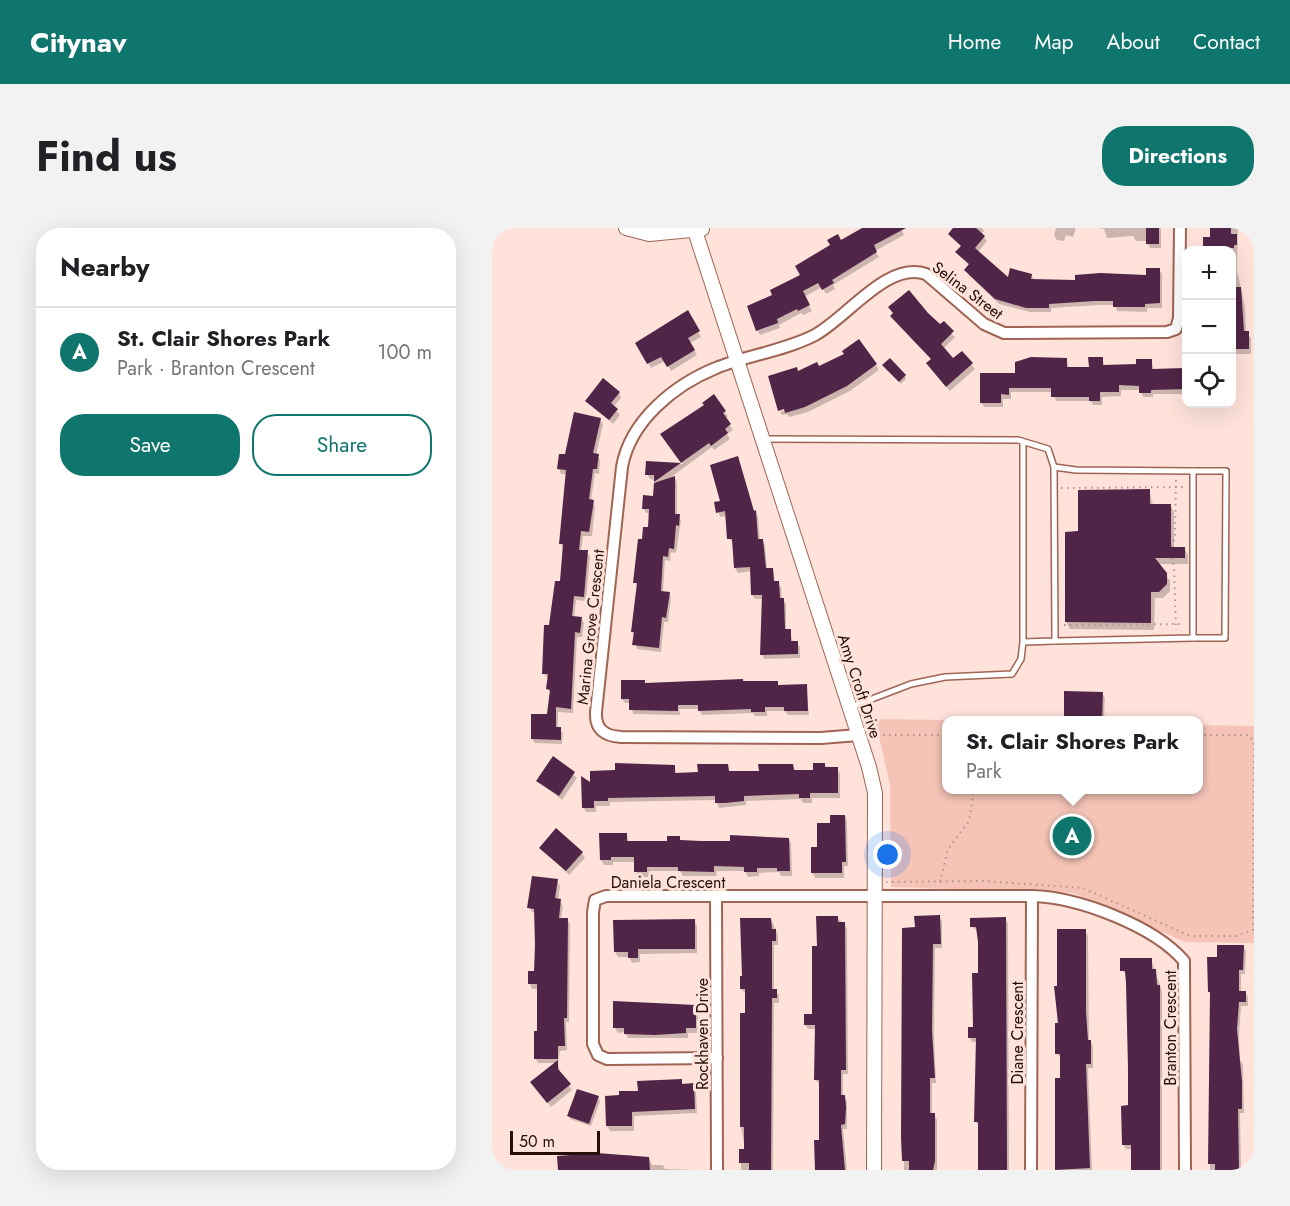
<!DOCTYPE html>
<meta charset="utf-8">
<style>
body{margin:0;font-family:Jost,sans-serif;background:#f2f2f2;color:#202124}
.controls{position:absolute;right:18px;top:18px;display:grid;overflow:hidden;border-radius:12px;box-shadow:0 6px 24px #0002}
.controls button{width:54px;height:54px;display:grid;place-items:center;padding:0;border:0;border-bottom:2px solid #e0e0e0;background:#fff;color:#202124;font:30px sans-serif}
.scale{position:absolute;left:18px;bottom:15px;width:90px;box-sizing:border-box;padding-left:6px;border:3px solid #260f09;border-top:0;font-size:16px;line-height:21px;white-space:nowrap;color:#260f09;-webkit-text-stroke:4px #ffe3db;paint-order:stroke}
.you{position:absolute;left:396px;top:627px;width:21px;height:21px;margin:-15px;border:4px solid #fff;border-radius:50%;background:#1a73e8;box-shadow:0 0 0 9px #1a73e833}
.badge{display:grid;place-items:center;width:39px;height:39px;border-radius:50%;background:#0f766e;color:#fff;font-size:20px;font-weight:700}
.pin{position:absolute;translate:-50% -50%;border:3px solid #fff;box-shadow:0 2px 6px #0006}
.popup{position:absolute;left:450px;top:488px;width:261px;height:78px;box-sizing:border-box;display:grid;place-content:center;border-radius:12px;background:#fff;filter:drop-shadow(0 2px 4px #0005);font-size:20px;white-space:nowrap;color:#757577}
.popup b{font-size:22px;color:#202124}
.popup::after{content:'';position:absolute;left:50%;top:100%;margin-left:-12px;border:12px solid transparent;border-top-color:#fff}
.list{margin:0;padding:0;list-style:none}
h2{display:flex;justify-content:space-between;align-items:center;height:78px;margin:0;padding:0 24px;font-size:26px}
h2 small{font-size:20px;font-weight:400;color:#757577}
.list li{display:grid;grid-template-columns:39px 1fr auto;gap:18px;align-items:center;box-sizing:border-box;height:90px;padding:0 24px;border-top:2px solid #e0e0e0}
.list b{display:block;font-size:22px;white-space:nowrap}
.list p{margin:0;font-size:20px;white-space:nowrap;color:#757577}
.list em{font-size:20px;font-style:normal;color:#757577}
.actions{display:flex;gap:12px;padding:18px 24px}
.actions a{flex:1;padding:14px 0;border:2px solid #0f766e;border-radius:24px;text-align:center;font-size:21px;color:#0f766e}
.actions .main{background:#0f766e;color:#fff}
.icon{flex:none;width:33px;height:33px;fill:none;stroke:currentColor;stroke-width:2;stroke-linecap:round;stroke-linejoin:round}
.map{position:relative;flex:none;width:762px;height:942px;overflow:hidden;border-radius:24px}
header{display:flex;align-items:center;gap:36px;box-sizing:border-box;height:84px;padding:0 30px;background:#0f766e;color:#fff}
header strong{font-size:28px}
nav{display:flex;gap:33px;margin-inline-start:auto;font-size:21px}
.intro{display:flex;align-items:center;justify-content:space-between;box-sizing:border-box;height:144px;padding:0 36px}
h1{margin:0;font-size:42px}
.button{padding:15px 27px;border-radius:24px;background:#0f766e;color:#fff;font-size:21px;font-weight:700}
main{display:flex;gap:36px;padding:0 36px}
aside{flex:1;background:#fff;border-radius:24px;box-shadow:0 6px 24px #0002}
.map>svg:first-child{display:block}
.green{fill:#f5c4b7}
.shadow{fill:#0003}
.building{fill:#512547}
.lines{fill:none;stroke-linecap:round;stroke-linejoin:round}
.lane-casing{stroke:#9f6454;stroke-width:8}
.street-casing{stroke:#9f6454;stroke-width:14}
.secondary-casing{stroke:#9f6454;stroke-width:16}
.path{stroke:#ae948c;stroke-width:2;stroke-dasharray:1.5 4.5;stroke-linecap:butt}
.lane{stroke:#fff;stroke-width:5}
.street{stroke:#fff;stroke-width:10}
.secondary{stroke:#fff;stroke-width:14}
.labels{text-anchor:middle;stroke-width:6;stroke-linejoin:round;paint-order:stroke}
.street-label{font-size:16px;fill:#260f09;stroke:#ffe3db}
</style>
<header>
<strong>Citynav</strong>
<nav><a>Home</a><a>Map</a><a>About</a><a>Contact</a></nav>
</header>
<div class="intro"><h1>Find us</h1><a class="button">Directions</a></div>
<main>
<aside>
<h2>Nearby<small></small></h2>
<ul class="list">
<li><span class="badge">A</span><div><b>St. Clair Shores Park</b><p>Park · Branton Crescent</p></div><em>100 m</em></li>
</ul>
<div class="actions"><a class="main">Save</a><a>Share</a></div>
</aside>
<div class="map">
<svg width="762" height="942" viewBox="0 0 762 942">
<rect width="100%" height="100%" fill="#ffe3db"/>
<!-- green -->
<path class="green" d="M383 491 459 492H454V562H706V497L762 498V715L693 714 581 665 399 659 398 557Z"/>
<!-- shadow -->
<g class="shadow">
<path d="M373 0H409L412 7 383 23 387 29 341 57 343 61 334 66 330 59 312 69 320 83 311 87 309 85 287 97 288 100 268 107 265 102 282 67 349 14Z"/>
<path d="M463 0H490L492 3 489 6 495 13 486 24 517 51 539 47 543 53H584L656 48 667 41 670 46V80H655V84L625 83 623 77H606L559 80V84H538L507 76 477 47 474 42 478 38 465 25 470 19 458 6Z"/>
<path d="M564 0H584L581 9 574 7 572 13 565 12 562 7Z"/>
<path d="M607 0H669V20H658L655 13H644L641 8 615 10 612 1Z"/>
<path d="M719 0H746L745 42 753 79 754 105 759 110V126H740V22H713V10H720Z"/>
<path d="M195 84 209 109 198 115 205 127 179 143 173 133 159 140 145 115Z"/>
<path d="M434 86 463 109 451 121 461 133 470 125 483 141 458 163 439 140 440 132 399 88Z"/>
<path d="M366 113 387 142 358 163 316 184 297 189 295 186 290 187 288 184 300 180 307 145 327 140 354 127Z"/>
<path d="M574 131 577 140H598L610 131 613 138H645L659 132 662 142H693L694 166H661V169H651L648 162H629V168L610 169V177H601L599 173H564L561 164H519V171H511V179H492L489 174 524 146Z"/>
<path d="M394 140 413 148 414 151 409 156Z"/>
<path d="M127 165 129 170 121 179 128 187 121 196 95 173Z"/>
<path d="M233 184 236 189 233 191 241 202 235 206 238 211 222 222 220 219 175 252 183 250 185 254V287L189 292 184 325 179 324 178 333 173 332 171 364 177 365 179 370 176 394H172L169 424 145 421 140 403 146 359 143 354 151 313 157 301 158 285H154L151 280 163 270 164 256 163 252 158 251 155 246V235L191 236 173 211Z"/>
<path d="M108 191 111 196 104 227 108 232 107 246 103 245 99 273 103 278 100 308H91L89 324H95L98 329 94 373 84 372 82 390H89L92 395 90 409H85L81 485 66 484V500L71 505 70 516 43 515 40 511 57 488 59 466 56 461 57 451 52 446 58 399 70 355 72 321 69 316 75 246H69L67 241 74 228Z"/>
<path d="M657 262 661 277H678L682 284V320H692L696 327V336H666L678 353V363L671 370H663L662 402 578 401 574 394 588 305Z"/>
<path d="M224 275 263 284 266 289 268 313 273 317 275 342H281L283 355 289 359 290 372 294 376V403H298L301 415H305L308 419V430L272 431 270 426 271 371H263L260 367V343L246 345 243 340 242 315 237 311 235 288 228 289Z"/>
<path d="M285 454 287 458H314L317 487H296L293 483H275V488H263L261 485 210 487 207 481H187L188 487 141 486 139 475H133L130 471 154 456Z"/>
<path d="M610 465 613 470 612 492H574Z"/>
<path d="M61 530 85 550 70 572 46 553Z"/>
<path d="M323 537 345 540 348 546V570H320V575H311L309 571 254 573V577L227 580 224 572 118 574V578H104V584H94L91 579 100 557 182 539 185 547 207 546 235 538 238 544H268L301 538 304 544 323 543Z"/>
<path d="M353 588 355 593 356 638H352V650H323L321 645 327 621 339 596Z"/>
<path d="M109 607H135L137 615H177L187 610 190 614 209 615 297 611 299 616 300 648H289L287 644 267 645V648L256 649 253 643H225L224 648H191L188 643H157V649H146L143 634H121V637H112L109 632Z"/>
<path d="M49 620 90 625 93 630 77 647Z"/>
<path d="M65 653 68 658 66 672 71 678 69 691H75L78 696 77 794H74L75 822 68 823 66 835 68 845 80 862 59 879 43 859 64 835H46L44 831 46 761H40L38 756 43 745 44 685 40 684 37 679Z"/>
<path d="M345 689 355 700 356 846H351V868L355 873V901H351L355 942H324L329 913 328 856 323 852 324 801H316L313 796 322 787 326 719Z"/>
<path d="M447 689 450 693V720H443L442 808 444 855H440V886L445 891V942H412V701H424Z"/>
<path d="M279 691 286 707V717H282V762L287 767V775H282L281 942H249V922H253L249 899 254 766 249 761 252 749Z"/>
<path d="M513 691 516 695 517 942H488L487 898 484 894 485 814H480L478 810 482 800 488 746 486 703 480 699Z"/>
<path d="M202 693 205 698V725L148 726V734L140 735 137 729H126L123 724Z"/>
<path d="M593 703 596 708 597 812 601 818V840H596L600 942H564V851H570V831L565 826 566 759Z"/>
<path d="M751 718 754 723 753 746H749V764H753L756 769V778H749L747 807 748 832 751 837 752 885H748L749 942H718L719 768 717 764 727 731Z"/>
<path d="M659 731 670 763V942H641L640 921H634L631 916 637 879 635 747 630 742Z"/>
<path d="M203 779 206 784V805H196V810H136L133 804 126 805 123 800Z"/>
<path d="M189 853 192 857H201L204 862 205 885 142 888V903H118L115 898 147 864Z"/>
<path d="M106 870 108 873 99 898 78 891 77 888Z"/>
<path d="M140 927 141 930H157L160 937H171L173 941 204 942H68L67 929Z"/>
</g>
<!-- building -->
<g class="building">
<path d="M370 0H414L382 17 385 24 340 52 342 55 330 62 326 55 311 63 318 77 306 83 305 81 285 91 286 95 264 103 255 78 280 67 278 62 308 47 303 38 338 17 335 12 346 6 349 12Z"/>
<path d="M461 0H484L493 8 483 20 516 49 518 40 540 46 539 51 583 52V47L608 45 654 47V40H668V75L653 76V79H621V73H603L557 76V80H534L503 71 472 42 477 36 463 24 469 18 456 6Z"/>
<rect x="654" y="0" width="13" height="16"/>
<path d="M718 0H739V6H745V17H742V20L711 21V9H718Z"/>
<path d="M740 59H749L752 103H757V121H740Z"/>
<path d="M417 62 436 85 448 96 452 93 462 103 449 116 461 130 470 123 481 135 454 159 434 135 439 131 398 88 401 85 396 79Z"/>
<path d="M196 82 208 103 196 110 203 122 175 139 169 129 155 136 143 115Z"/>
<path d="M367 111 385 136 355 158 313 179 293 185 292 181 286 183 276 148 305 139 306 143 325 134 327 138 352 126 350 123Z"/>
<path d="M539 129 575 130V139H597L596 129H611V137L644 136V131H660V141L693 140 694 161 659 162V165H647V158L627 157V164H608V173H597V169H559V160H517V167L509 166V175H488V145H523V134Z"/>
<path d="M398 130 414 147 407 154 390 137Z"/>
<path d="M111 150 128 164 119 175 126 181 117 192 93 173Z"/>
<path d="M222 166 234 183 231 185 239 196 233 201 236 205 219 218 217 215 162 254V247H153L154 233 189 235 168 206 212 177 210 175Z"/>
<path d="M82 184 109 190 101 225 107 226 105 241H101L97 271 102 272 97 304 89 303 87 322H96L92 369 82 368 80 388 90 389 88 405 83 404 79 481 64 479V499H69V512L39 511V486H55L58 462 54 461 56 446H50L52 397H57L63 353H68L71 316H67L74 242 65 241 67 226H73Z"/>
<path d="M246 228 262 283 264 282 266 311H271L274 340H281L282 353H287L288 370H292L293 401H299V413H306V426L268 427 270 367H259L258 339 242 340 240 311H235L233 283 224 285 222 274 228 273 218 237Z"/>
<path d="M183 248V286H188L187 298 184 297 182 321 177 320 176 329 171 328 169 363 178 364 174 390 170 389 167 420 140 417 142 404H139L145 355H141L146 311H150L151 299H156L157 281H150L151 267 161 268 162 255Z"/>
<path d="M658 261V276H679V319H693V330H663L675 345V356L667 364H659V395L573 394V304L586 303V262Z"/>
<path d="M251 451V453H286V457L315 456 316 483H292V479H273V484H259V481L206 483V477H186V483L137 482V471H129V452H153V455Z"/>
<path d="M572 463 611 464 610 492H572Z"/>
<path d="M61 528 83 544 67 568 44 553Z"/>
<path d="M123 535 183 537V545L206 544 205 536H236L237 543H267L266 536H301L302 542H321V535H333V539H346V565H318V570H307V566L252 568V573L233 575H223V568L116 570V573H102V580H90L89 548 98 554V543L123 542Z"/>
<path d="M338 587H353L354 634H350V645H319V619H325V595H338Z"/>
<path d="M64 600 91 624 74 643 47 620Z"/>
<path d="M107 605H135V613H175V608H188V612L209 613H238V607L297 610 298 643H285V640H265V644H252V639L222 638V644L186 643V639H155V644H142V629H119V632H108Z"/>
<path d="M40 648 66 651 63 670 69 671 67 690H76L75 790H72L73 818H66V831H42V803H45V756H36V743H42L43 717 42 681 35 680Z"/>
<path d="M448 687 449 716H441L440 803 443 850H438V885H443V933L441 942H417V933H410L409 909 410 700 423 699 422 688Z"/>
<path d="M324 688H346V694H353L354 842H349V867H353L354 880 353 896 349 897 353 942H323L322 912H327V852H322L323 797H312V786H320V718H325Z"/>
<path d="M514 689 515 942H486V894H482L484 810H476V799H481L480 745H486V714L484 699H478V690Z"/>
<path d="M248 690H279L280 701H284V713H280V761H285V770H280L279 942H257V935H247V921H252V899H248V785H253V761H248V748H250Z"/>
<path d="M203 691V721H146V730H136V724H122L121 692Z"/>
<path d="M565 701H594V784L596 812H599V836H594L598 940 563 942V850H568V826H563V795H566L562 758H565Z"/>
<path d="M725 717H752L751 742H747V763H754V774H747L745 801 750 854V881H746L747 942H723V936H716L718 764H716L715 729H725Z"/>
<path d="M628 730H660V741H664L665 757H668V942H639V917H630L629 878 636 877V840L634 755 633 743H628Z"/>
<path d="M121 773 204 777V800H194V805L163 807 132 806V800H121Z"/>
<path d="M66 832V841L79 856 55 875 38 854Z"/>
<path d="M190 851V856L202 855 203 881 140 884V898H114L113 868 127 867V863H146L145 853Z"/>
<path d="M85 861 107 868 97 896 75 888Z"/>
<path d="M105 925 157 929 158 942H66L65 928Z"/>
</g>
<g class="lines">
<!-- lane casing -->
<g class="lane-casing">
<g id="lane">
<path d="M272 211 526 212 556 221 562 239 563 413 531 414V214"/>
<path d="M562 239 584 242 701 243V410L563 413"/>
<path d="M701 410H733L734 243H701"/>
<path d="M359 479 419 456 453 449 520 446 529 431 531 414"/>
</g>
</g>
<!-- street casing -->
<g class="street-casing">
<g id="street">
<path d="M366 507 329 510 129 509C112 508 103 501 104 484L130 239C138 193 182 157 224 140 256 127 292 123 323 107 356 89 395 33 434 46L492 96 512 105 675 104 684 101 687 90 688 0"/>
<path d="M224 669 225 942"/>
<path d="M225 830 115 831 106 827 101 816V684L103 672 114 668H540C586 669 662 698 692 733L693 942"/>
<path d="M539 942 540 668"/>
</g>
</g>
<!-- secondary casing -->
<g class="secondary-casing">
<g id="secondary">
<path d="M134 0 157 6 210 1"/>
<path d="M203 3 377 539 383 565 382 942"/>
</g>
</g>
<!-- path -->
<g class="path">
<path d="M569 260 693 259"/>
<path d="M680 319 683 309 684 250"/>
<path d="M679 330 682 338 684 402"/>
<path d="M572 397 692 396"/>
<path d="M379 507H454"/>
<path d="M394 654 492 653 591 660 698 708H744L761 702 762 514 756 507H706"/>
<path d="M448 654 456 621 477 593 482 562"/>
</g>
<!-- lane -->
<use href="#lane" class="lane"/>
<!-- street -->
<use href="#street" class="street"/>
<!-- secondary -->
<use href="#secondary" class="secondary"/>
</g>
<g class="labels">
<!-- street labels -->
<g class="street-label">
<text transform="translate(476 62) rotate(37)" y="6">Selina Street</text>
<text transform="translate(98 399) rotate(-84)" y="6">Marina Grove Crescent</text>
<text transform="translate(368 458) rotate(72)" y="6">Amy Croft Drive</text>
<text x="176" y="660">Daniela Crescent</text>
<text transform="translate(678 800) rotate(-90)" y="6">Branton Crescent</text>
<text transform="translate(525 805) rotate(-90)" y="6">Diane Crescent</text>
<text transform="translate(210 806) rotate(-90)" y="6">Rockhaven Drive</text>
</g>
</g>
</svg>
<div class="controls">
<button>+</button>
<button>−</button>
<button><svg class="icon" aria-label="locate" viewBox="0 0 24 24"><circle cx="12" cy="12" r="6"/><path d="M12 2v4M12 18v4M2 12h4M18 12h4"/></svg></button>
</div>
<div class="scale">50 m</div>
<div class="you"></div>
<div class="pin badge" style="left:580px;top:608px">A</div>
<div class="popup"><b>St. Clair Shores Park</b>Park</div>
</div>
</main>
